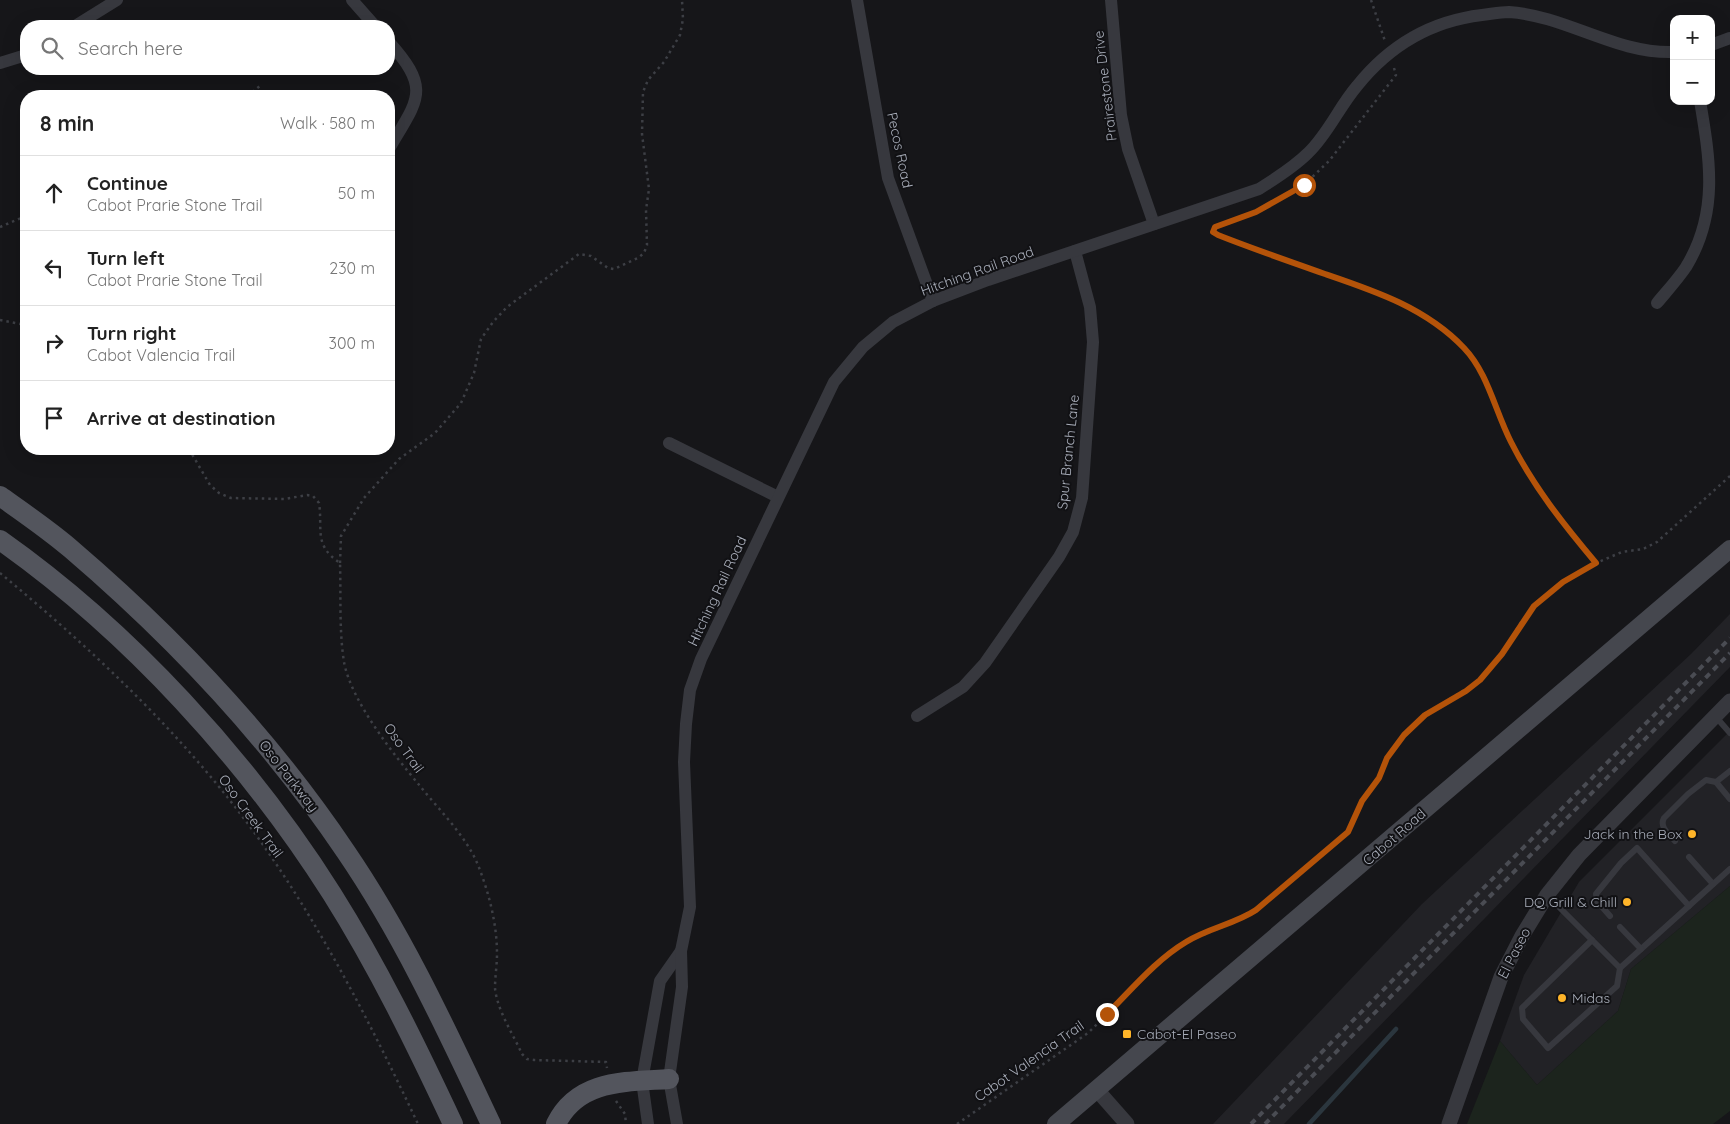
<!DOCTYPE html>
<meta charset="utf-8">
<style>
body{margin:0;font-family:Quicksand,sans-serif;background:#f6f6f6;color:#222}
.controls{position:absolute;right:15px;top:15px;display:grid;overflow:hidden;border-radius:10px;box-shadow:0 5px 20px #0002}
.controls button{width:45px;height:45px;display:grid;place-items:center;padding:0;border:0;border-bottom:1px solid #e0e0e0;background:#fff;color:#222;font:25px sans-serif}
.stop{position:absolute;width:15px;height:15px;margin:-11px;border:4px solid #b45309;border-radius:50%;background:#fff}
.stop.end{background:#b45309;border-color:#fff;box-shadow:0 1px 5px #0008}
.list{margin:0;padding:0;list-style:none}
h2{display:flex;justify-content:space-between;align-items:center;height:65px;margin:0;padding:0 20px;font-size:21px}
h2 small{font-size:16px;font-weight:400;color:#767676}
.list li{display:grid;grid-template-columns:32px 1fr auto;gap:15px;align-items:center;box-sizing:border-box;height:75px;padding:0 20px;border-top:1px solid #e0e0e0}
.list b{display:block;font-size:19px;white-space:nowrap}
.list p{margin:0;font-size:16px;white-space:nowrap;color:#767676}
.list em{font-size:16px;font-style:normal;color:#767676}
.icon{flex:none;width:28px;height:28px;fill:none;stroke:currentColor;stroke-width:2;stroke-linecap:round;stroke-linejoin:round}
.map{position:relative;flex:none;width:1730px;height:1124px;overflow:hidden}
.search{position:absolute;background:#fff;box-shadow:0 5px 20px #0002;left:20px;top:20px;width:375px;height:55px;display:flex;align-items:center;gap:12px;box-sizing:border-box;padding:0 18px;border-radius:20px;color:#767676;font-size:19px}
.panel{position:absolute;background:#fff;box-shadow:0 5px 20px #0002;left:20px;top:90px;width:375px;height:365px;border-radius:20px}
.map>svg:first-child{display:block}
.built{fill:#222226}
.green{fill:#1c241d}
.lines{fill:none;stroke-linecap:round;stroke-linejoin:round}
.stream{stroke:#2b363e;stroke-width:4.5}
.path{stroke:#3d3f45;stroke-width:2.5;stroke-dasharray:2.5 4;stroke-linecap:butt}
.service{stroke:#37383e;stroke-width:6}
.minor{stroke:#37383e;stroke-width:12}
.tertiary{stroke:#37383e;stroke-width:15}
.secondary{stroke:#45474e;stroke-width:18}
.primary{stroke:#53555d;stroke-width:20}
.rail{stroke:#4a4c53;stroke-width:4;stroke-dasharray:6 5;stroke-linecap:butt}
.route{stroke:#b45309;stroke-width:6}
.poi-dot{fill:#feb429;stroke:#111114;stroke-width:2}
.labels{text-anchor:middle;stroke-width:4;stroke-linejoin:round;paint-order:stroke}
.street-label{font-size:14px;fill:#a8adb9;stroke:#111114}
.poi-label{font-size:14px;fill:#a8adb9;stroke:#111114;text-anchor:end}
</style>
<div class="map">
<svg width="1730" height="1124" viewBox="0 0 1730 1124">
<rect width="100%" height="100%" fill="#161619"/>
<!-- built -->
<g class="built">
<path d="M1730 614V667L1284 1124H1213L1422 904 1691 654Z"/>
<path d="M1730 731V886L1631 969 1618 1011 1537 1085 1500 1041 1524 975 1579 882Z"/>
</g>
<!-- green -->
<path class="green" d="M1730 886V1111L1713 1124H1467L1500 1041 1537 1085 1618 1011 1631 969Z"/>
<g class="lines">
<!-- stream -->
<path class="stream" d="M1309 1124 1396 1029"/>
<!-- path -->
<g class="path">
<path d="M1371 0 1385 41"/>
<path d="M1394 68 1396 75 1329 161 1304 185 1256 213 1215 227 1213 232 1218 235C1253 248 1289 261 1325 274 1375 291 1426 308 1464 348 1488 373 1495 411 1511 442 1533 486 1564 525 1596 563"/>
<path d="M247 96 260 86"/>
<path d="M0 227 26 216"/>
<path d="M0 320 26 325"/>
<path d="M189 449 210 485 219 493 231 498 285 499 307 495 313 496 319 503C323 529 313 545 340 563 341 594 339 631 344 662 351 701 394 755 420 786 440 811 466 836 478 865 489 893 497 924 497 954 497 965 495 977 495 988 497 1010 513 1034 522 1054L527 1059 534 1060 606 1062 607 1068"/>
<path d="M340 563 341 536 364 498 399 459 435 433 461 403 474 373 481 339 493 322 507 307 579 254 591 256 608 268 614 269 638 258 644 253 647 245 646 210 649 189 642 134 643 92 648 80 664 62 680 35 683 19 682 0"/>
<path d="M0 573C88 646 173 725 242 816 313 910 368 1018 418 1124"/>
<path d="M616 1101 625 1114 626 1124"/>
<path d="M957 1124 1088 1033 1170 952 1188 941 1242 919 1256 910 1348 832 1362 801 1379 778 1387 758 1404 735 1425 715 1480 680 1502 654 1521 622 1534 606 1563 582 1596 563 1622 552 1643 549 1657 542 1730 476"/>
</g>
<!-- service -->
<g class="service">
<path d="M1716 717 1730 733"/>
<path d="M1730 771 1716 782 1730 799"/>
<path d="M1675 841C1669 834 1659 827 1664 818L1688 794 1706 780 1716 782"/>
<path d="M1689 857 1713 884"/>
<path d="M1547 895 1620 968 1730 869"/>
<path d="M1610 916 1597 901 1596 894 1621 863 1637 848 1689 906"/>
<path d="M1620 927 1641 949"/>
<path d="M1592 940 1522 1008 1523 1019 1548 1048 1617 986 1620 968"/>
</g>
<!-- minor -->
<g class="minor">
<path d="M352 0 375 26"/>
<path d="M857 0 888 178 933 301"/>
<path d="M1111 0 1121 115 1128 149 1154 224"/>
<path d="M75 26 117 0"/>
<path d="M389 42C432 90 418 99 389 149"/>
<path d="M1711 45 1730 38"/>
<path d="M0 63 26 55"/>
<path d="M1657 303C1667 291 1678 279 1686 267 1719 213 1710 160 1700 101"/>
<path d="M669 443 778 497"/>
<path d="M917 716 963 687 985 663 1059 557 1073 532 1082 498 1093 342 1090 307 1075 251"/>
<path d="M648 1124 642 1081 660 981 681 951"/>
<path d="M677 1124 669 1079 682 987 681 951 690 907 684 762 686 724 690 690 701 659 834 382 863 347 893 322 933 301 988 280 1259 189C1276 178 1293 168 1308 153 1328 134 1339 107 1357 86 1389 46 1431 21 1482 15 1491 14 1500 12 1509 12 1567 16 1615 54 1674 52"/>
</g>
<!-- tertiary -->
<g class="tertiary">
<path d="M1097 1090 1127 1124"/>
<path d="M1449 1124 1501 977 1522 936 1547 895 1579 855 1730 701"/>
</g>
<!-- secondary -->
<path class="secondary" d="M1056 1124 1730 549"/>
<!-- primary -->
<g class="primary">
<path d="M0 496C24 513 49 530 71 549 175 638 270 739 346 852 404 937 447 1031 491 1124"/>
<path d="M0 540C129 631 247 760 332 894 378 967 416 1045 453 1124"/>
<path d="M556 1124C578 1079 626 1082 669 1079"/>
</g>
<!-- rail -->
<g class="rail">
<path d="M1251 1124 1730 638"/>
<path d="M1265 1124 1730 653"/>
</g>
</g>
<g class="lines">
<!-- route -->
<path class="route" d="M1107 1014C1132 989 1156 960 1186 942 1208 928 1235 924 1256 910L1348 832 1362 801 1379 778 1387 758 1404 735 1425 715 1466 691 1480 680 1502 654 1534 606 1563 582 1596 563C1564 525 1533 486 1511 442 1495 411 1488 373 1464 348 1426 308 1375 291 1325 274 1289 261 1253 249 1218 235L1213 232 1215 227 1256 212 1304 185"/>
</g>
<!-- markers -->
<g class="poi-dot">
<circle cx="1692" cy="834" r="5"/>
<circle cx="1627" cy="902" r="5"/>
<circle cx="1562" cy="998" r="5"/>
<rect x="1122" y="1029" width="10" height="10" rx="2.5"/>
</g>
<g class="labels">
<!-- street labels -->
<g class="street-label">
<text transform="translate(1105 86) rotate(-97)" y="5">Prairestone Drive</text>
<text transform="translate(900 150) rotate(78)" y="5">Pecos Road</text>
<text transform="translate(977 271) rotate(-20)" y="5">Hitching Rail Road</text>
<text transform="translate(1068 452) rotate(-84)" y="5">Spur Branch Lane</text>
<text transform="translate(717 591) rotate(-65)" y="5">Hitching Rail Road</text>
<text transform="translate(404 748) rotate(54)" y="5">Oso Trail</text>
<text transform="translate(289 776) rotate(52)" y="5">Oso Parkway</text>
<text transform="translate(251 816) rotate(54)" y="5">Oso Creek Trail</text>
<text transform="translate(1394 837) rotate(-41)" y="5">Cabot Road</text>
<text transform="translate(1514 953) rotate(-63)" y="5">El Paseo</text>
<text transform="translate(1029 1061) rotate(-35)" y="5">Cabot Valencia Trail</text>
</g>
<!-- poi labels -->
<g class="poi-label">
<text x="1682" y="839">Jack in the Box</text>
<text x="1617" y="907">DQ Grill &amp; Chill</text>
<text x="1572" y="1003" text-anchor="start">Midas</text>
<text x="1137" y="1039" text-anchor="start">Cabot-El Paseo</text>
</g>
</g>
</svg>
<div class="controls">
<button>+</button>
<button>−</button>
</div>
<div class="stop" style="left:1304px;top:185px"></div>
<div class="stop end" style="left:1107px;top:1014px"></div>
<div class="search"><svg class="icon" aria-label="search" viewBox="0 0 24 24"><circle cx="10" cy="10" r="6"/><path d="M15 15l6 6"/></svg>Search here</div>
<section class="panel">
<h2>8 min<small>Walk · 580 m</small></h2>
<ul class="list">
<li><svg class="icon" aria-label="ahead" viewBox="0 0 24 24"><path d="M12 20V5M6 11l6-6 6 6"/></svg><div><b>Continue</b><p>Cabot Prarie Stone Trail</p></div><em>50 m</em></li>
<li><svg class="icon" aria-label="left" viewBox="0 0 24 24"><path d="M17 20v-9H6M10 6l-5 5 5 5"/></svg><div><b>Turn left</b><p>Cabot Prarie Stone Trail</p></div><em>230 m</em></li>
<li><svg class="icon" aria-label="right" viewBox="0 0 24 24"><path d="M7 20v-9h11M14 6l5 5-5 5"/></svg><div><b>Turn right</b><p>Cabot Valencia Trail</p></div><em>300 m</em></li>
<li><svg class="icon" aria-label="arrive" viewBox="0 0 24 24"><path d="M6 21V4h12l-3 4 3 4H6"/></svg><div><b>Arrive at destination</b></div></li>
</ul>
</section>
</div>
